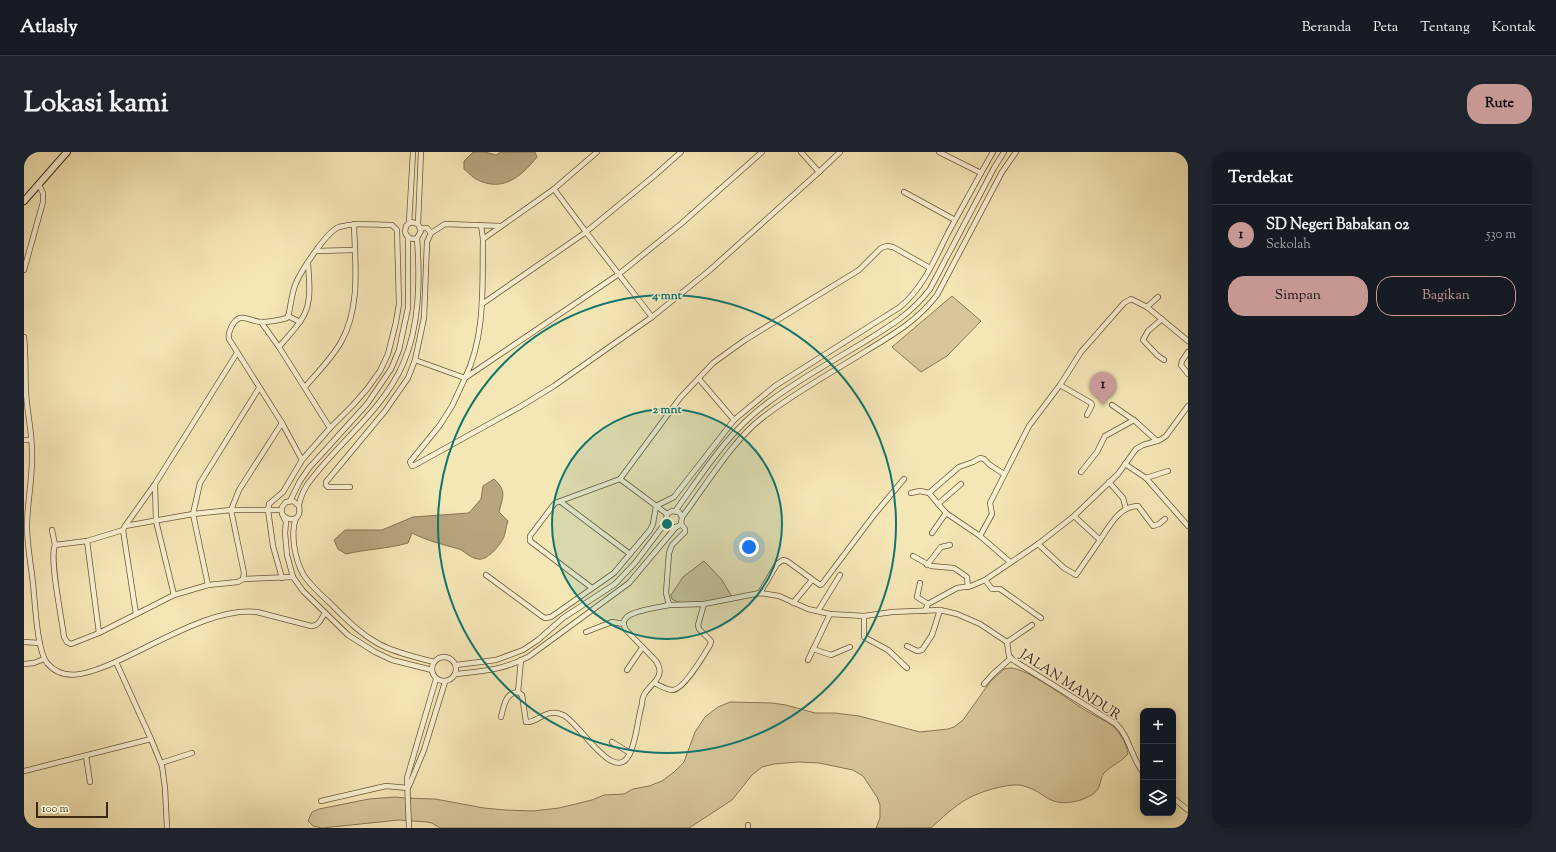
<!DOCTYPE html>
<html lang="id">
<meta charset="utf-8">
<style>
body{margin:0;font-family:"Sorts Mill Goudy",serif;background:#20242c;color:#f1f3f6}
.controls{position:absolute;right:12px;bottom:12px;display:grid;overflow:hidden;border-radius:8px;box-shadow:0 2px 10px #0003}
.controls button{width:36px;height:36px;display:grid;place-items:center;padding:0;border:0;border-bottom:1px solid #363941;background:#171b24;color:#f1f3f6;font:20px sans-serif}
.scale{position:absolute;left:12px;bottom:10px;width:72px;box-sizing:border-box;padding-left:4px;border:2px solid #3e2712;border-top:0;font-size:11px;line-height:14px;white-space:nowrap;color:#3e2712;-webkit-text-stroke:3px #f8efd0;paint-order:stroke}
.you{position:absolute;left:725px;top:395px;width:14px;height:14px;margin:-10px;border:3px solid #fff;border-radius:50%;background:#1a73e8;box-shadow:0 0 0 6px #1a73e833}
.badge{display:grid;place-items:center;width:26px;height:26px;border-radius:50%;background:#c59692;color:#111;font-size:13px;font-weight:700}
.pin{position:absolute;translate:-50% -33px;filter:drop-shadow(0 1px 2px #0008)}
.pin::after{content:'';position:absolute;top:21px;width:14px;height:12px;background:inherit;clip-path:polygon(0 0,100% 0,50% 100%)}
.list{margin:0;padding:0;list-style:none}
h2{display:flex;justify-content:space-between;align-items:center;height:52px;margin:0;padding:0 16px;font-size:17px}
h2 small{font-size:13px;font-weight:400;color:#9ea1a6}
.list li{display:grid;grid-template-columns:26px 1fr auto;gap:12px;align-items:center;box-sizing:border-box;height:60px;padding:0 16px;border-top:1px solid #363941}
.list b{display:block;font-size:15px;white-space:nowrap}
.list p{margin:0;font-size:13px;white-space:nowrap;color:#9ea1a6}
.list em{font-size:13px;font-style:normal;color:#9ea1a6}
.actions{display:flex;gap:8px;padding:12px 16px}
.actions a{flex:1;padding:9px 0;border:1px solid #c59692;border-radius:16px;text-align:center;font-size:14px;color:#c59692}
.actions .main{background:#c59692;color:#111}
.icon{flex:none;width:22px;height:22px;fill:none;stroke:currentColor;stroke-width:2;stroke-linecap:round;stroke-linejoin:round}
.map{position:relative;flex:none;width:1164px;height:676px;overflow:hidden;border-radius:16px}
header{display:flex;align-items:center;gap:24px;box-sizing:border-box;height:56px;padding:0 20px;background:#171b24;border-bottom:1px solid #363941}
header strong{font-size:19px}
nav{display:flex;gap:22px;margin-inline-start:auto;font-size:14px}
.intro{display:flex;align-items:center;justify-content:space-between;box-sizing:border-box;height:96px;padding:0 24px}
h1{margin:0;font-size:28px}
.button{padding:10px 18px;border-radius:16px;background:#c59692;color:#111;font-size:14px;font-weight:700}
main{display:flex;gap:24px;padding:0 24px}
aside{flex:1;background:#171b24;border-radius:16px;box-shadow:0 2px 10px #0003}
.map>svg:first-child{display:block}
.green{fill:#d6c69a;stroke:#8a7656}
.water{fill:#b7a57e;stroke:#877353}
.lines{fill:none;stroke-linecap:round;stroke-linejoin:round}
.street-casing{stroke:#6c573b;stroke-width:6}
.secondary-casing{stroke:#3e2712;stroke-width:8}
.primary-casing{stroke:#3e2712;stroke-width:9}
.street{stroke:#f8efd0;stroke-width:4.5}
.secondary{stroke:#f8efd0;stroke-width:6}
.primary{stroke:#f5e6b6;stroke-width:7}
.ring{fill:none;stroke:#0f766e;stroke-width:2}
.labels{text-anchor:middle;stroke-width:3;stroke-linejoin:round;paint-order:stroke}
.street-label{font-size:14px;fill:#3e2712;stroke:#f8efd0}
.centre{fill:#0f766e;stroke:#f8efd0;stroke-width:2}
.ring-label{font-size:12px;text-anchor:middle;font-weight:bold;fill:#0f766e;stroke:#f8efd0;stroke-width:3;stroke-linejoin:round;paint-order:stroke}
</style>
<header>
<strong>Atlasly</strong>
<nav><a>Beranda</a><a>Peta</a><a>Tentang</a><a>Kontak</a></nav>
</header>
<div class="intro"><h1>Lokasi kami</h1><a class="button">Rute</a></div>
<main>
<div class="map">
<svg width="1164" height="676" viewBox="0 0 1164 676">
<rect width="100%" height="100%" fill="#f5e6b6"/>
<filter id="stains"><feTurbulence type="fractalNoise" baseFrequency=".005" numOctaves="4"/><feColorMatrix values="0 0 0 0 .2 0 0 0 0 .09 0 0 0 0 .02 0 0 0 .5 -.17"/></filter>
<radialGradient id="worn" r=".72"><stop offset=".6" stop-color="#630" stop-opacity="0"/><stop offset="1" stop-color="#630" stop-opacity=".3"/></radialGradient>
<!-- green -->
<g class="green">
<path d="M928 144 957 169 923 204 897 220 868 195Z"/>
<path d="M680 409 698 428 708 445C690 448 663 457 648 447L647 443 659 425Z"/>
<path d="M986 516C1004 516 1044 548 1061 558 1070 564 1082 568 1090 575 1097 582 1103 593 1104 602 1098 610 1087 613 1080 621 1075 628 1078 636 1069 642 1057 650 1038 654 1025 647 1015 641 1008 635 995 633 981 632 955 640 943 647 929 655 918 666 907 676H852L856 666V653L853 645 839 624 829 618 795 611 774 610 750 612 738 615 728 623 708 648 665 676H416L408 671 403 670 375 668 298 676 289 674 284 669 288 660 295 657 345 647 371 645 381 646 411 647 460 656 481 658 509 659 535 656 568 648 580 643 600 642 609 637 625 634 638 629 650 620 660 610 671 580 681 565 694 555 706 550 748 551 762 553 791 561H811L835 564 896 580 924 577 930 575 939 568 966 530 980 517Z"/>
</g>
<!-- water -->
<g class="water">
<path d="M449 0H461L472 3 477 0H511L513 5C497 25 478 41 452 27 448 25 444 20 440 17V9Z"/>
<path d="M470 327C483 339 479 344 475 360L484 369C482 374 481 384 479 387 475 394 463 409 454 407 446 406 442 400 435 397 417 392 404 389 388 381L384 391C363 397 343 397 322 402L314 397 310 388 321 378H358L389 365 445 361 457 347 459 334Z"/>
</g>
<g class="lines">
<!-- street casing -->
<g class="street-casing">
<g id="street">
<path d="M573 0 530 37 459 87C458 133 462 183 441 226L595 122 658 71 738 0"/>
<path d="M915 0 957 21"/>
<path d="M795 20 816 0"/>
<path d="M880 40 931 68"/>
<path d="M385 71 389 0"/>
<path d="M394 72 387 70 382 74 381 80C383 86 388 88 393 86L397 79 394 72 397 0"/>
<path d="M457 73 459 87"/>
<path d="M477 74 421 72 407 81 403 90 400 166 391 208 441 226 428 254 416 273 386 310 388 314 391 313 494 256 530 234 628 165 686 118 795 20 777 0"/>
<path d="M397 76H403L407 81"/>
<path d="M293 99 330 98"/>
<path d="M0 118 19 50V41L15 33"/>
<path d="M458 152 562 80 530 37"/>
<path d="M1123 155 1134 145"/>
<path d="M264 164 276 170"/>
<path d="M628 165 562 80 630 24 657 0"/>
<path d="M1138 167 1124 179 1119 188 1133 203 1140 208"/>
<path d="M237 170 255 195 306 276"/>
<path d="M0 185C2 203 1 221 2 240 3 260 8 280 8 300 9 325 3 350 3 375 3 391 6 407 8 423 11 443 12 497 23 511 39 530 62 522 82 514 125 497 186 455 233 460L287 474C295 474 297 467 301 461"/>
<path d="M255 195C263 185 274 175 280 163 288 148 285 128 284 111"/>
<path d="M1164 200 1158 209 1157 213 1164 222"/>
<path d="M675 227 710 268 751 234 876 155C899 136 911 107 924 81 939 54 954 26 969 0"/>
<path d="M1036 233 1067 251 1068 253 1063 263"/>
<path d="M281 235C293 221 308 206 317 190 337 155 331 111 330 72"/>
<path d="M1088 253 1111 269 1133 289"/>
<path d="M0 288H7"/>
<path d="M1101 312 1122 326 1164 374"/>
<path d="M1057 320 1073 300 1081 284 1110 268"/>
<path d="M1122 326 1144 319"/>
<path d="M596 327 643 362"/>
<path d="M1085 330 1099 346 1102 357"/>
<path d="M131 333 132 369 150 443"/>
<path d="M326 335H304L302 333V330L361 259 384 226 391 208"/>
<path d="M887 341 896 339 905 341 922 361 956 384"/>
<path d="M905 341 935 315 949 310 956 306 960 307 966 313 980 322"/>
<path d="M266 349 276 329 285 316 343 252 367 217 375 198 384 156V85"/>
<path d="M537 350 606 402"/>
<path d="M914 352 937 332"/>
<path d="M275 354 269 349 262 350 258 355V362C263 368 272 370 275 362 276 358 275 356 275 353 276 347 280 338 283 333 313 291 358 260 379 212 396 173 396 127 393 86"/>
<path d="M257 358H207L169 362 101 374 99 378 63 389 31 393C25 407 38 467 40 485L43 490 47 492 75 481 150 443 184 433 214 430 219 427 220 421 207 358 215 338 258 271"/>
<path d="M652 358C679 321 704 280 742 252 772 229 807 210 840 190 866 174 887 162 906 137L970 16 980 0"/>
<path d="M259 364 262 370 261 381 263 403 269 425 279 439 324 483 351 500 368 508 408 518"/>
<path d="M1050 364 1076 388C1085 375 1095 354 1114 354L1129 374 1135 372 1141 367"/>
<path d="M658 365 655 360 648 359 643 362 642 368C644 375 651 378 657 372L658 365C681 335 708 289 738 266 770 241 807 221 842 199 870 182 893 169 913 143L978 20 992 0"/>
<path d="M272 366C266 382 271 407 279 422 286 433 296 442 306 451 321 466 335 481 355 492 372 501 391 505 410 510"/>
<path d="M657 372 661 377V380L648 393 645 401 642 441 645 453 680 452 736 441 755 444 784 457 806 462 840 464 868 460 916 458 933 462 956 472 983 490 985 504 989 508 1092 572C1106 585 1107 606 1119 620"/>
<path d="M101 374 131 332 213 201"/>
<path d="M28 378 31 393"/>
<path d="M99 378 112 462"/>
<path d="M908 381 922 361"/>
<path d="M63 389 75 481"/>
<path d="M1014 392 1040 416 1052 423 1076 388"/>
<path d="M889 404 907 414 930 416 943 425 944 435"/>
<path d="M986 410 956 384 968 362 966 351 1005 274 1036 233 1057 200 1100 151 1107 147 1123 155 1164 189"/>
<path d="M903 413 917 395 926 393"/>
<path d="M462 423 519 465 521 466 527 465 590 421 626 378 629 372 632 354 650 345 710 268"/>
<path d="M258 426 249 394 244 358 245 352 259 340 278 308 306 276 329 253 343 237 356 219 364 202 372 170 375 152 373 78 368 73C350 73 332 70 315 75 303 79 277 119 272 131 268 140 267 151 265 161L263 166C256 168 245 170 237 170 226 170 217 159 209 172 206 177 204 182 205 187L258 271 278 308"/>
<path d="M219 427 269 425"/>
<path d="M961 428 968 437H976L1017 466"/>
<path d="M896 431 893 445 904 452"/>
<path d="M184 433 169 362 176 331 235 236"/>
<path d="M568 436 506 389V384L531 351 596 327 656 246 689 211 721 188 835 118 857 96 863 94 869 95 906 116"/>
<path d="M736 441 753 412 759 408 763 409 796 433 798 432 850 363 880 327"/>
<path d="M769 451 788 428"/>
<path d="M794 459 816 423"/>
<path d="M901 459 904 452 933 436 947 434 961 428 1014 392 1050 364 1094 322 1112 297 1119 293 1136 288 1142 284 1164 254"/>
<path d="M840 464V485L864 498 883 516"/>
<path d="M562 480 588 470 600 472"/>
<path d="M0 490 16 491"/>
<path d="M983 490 1008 473"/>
<path d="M883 494 893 499 898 498 908 483 916 458"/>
<path d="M789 497 807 503 826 495"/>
<circle cx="420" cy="517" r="12"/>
<path d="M784 508 806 462"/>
<path d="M92 510 127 587 138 614 141 636 143 676"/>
<path d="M0 512 10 511 20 507"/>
<path d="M432 513 472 508 499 498 514 488 539 466 591 432 611 411 642 370"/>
<path d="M603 518 618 496"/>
<path d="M432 522C460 519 479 518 504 505L605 431 652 375"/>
<path d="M630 531C635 533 643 538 648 538 659 539 680 503 686 493L687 489 675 477 674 473 680 452"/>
<path d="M960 532 969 522 987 506"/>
<path d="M494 540 497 508"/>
<path d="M477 565C480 554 481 541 494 540L498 543 502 570C513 572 521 555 539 563 556 570 594 641 608 596 613 582 614 566 618 552 618 549 619 545 620 543 626 531 643 526 632 509L602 478C600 474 598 470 602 466 607 459 636 455 645 453"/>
<path d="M588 590 606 601"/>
<path d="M62 604 66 630"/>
<path d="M137 611 168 601"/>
<path d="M0 619 127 587"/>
<path d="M385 634 400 598 421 530"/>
<path d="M1149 646 1164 658"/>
<path d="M297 649 362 634 384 636"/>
<path d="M724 673V676"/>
<path d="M385 676 383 626 412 527"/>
</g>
</g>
<!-- secondary casing -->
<g class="secondary-casing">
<path id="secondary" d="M0 49 43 0"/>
</g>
<!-- primary casing -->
<g class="primary-casing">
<path id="primary" d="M1162 676 1164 674"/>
</g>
<!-- street -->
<use href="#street" class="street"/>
<!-- secondary -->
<use href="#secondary" class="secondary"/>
<!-- primary -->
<use href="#primary" class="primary"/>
</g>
<!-- distance rings -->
<circle cx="643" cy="372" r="115" fill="#0f766e" fill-opacity=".12"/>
<g class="ring">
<circle cx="643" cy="372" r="115"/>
<circle cx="643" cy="372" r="229"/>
</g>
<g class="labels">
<!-- street labels -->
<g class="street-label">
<text transform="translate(1047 532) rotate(33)" y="5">JALAN MANDUR</text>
</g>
</g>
<circle cx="643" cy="372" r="6" class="centre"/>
<g class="ring-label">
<text x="643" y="147">4 mnt</text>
<text x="643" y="261">2 mnt</text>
</g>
<rect width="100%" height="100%" filter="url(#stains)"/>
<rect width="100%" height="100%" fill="url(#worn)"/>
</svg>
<div class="controls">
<button>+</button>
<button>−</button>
<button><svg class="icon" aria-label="layers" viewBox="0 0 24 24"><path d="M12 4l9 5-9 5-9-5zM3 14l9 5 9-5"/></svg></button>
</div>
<div class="scale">100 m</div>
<div class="you"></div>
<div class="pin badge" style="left:1079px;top:253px">1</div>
</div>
<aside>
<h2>Terdekat<small></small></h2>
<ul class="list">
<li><span class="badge">1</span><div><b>SD Negeri Babakan 02</b><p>Sekolah</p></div><em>530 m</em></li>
</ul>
<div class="actions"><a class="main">Simpan</a><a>Bagikan</a></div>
</aside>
</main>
